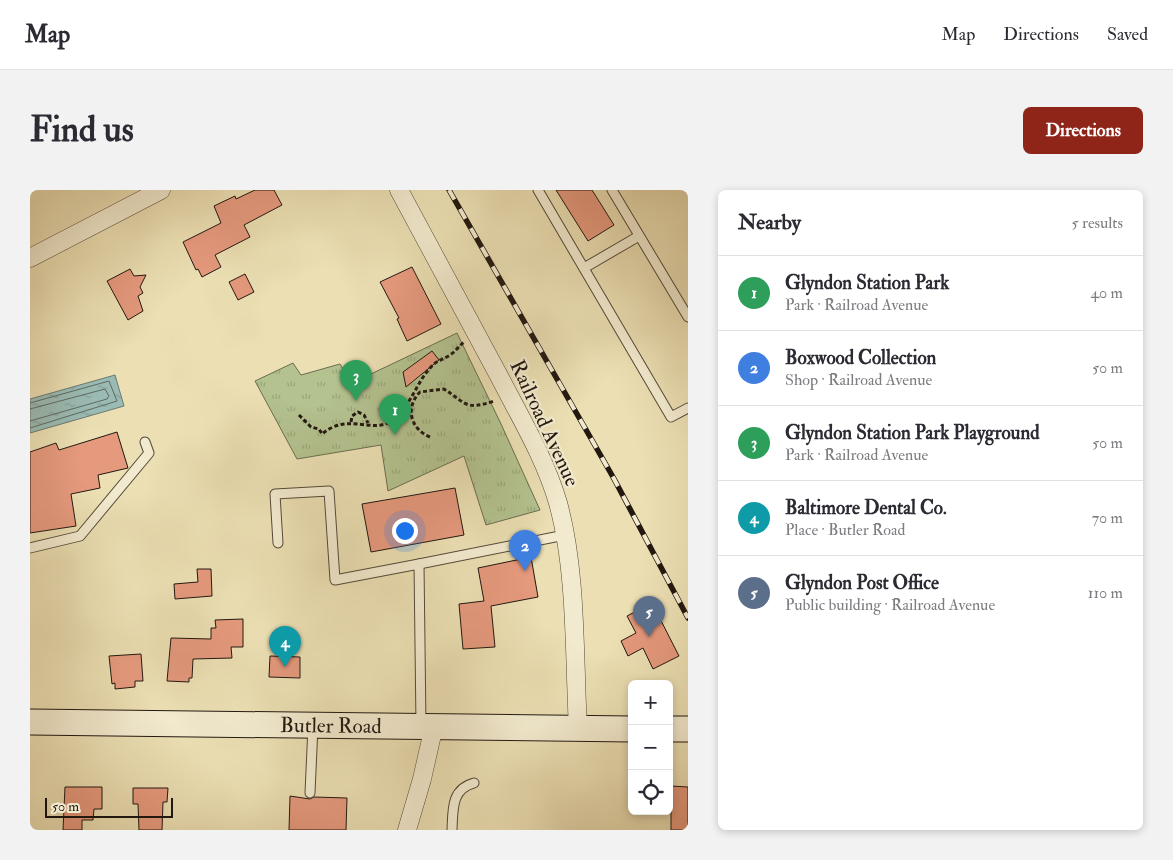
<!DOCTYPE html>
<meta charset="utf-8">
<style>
body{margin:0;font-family:"IM FELL Double Pica",serif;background:#f2f2f3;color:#2b2b33}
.controls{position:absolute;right:15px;bottom:15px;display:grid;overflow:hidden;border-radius:8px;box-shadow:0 2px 8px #0003}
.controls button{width:45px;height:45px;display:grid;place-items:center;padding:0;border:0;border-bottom:1px solid #e1e1e2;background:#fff;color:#2b2b33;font:25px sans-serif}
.scale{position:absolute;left:15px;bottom:12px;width:128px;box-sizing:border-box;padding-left:5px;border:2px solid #221810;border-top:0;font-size:14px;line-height:18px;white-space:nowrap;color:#221810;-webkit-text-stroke:4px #f2eace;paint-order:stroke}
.you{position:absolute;left:374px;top:340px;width:18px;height:18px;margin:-12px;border:4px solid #fff;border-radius:50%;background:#1a73e8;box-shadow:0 0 0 8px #1a73e833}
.badge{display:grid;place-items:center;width:32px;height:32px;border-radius:50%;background:#8f2418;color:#fff;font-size:16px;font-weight:700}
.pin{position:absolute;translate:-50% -41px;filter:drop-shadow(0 1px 2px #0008)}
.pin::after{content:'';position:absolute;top:26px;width:18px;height:15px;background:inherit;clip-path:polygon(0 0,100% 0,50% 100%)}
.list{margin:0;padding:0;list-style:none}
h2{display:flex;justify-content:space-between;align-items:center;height:65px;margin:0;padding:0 20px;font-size:21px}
h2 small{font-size:16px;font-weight:400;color:#7c7c81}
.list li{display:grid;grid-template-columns:32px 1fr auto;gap:15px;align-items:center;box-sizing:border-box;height:75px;padding:0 20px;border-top:1px solid #e1e1e2}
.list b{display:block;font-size:19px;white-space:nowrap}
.list p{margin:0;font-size:16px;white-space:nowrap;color:#7c7c81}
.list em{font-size:16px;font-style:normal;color:#7c7c81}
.icon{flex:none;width:28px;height:28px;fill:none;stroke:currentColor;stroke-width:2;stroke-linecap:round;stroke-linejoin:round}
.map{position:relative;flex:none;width:658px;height:640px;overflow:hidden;border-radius:8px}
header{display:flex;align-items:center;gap:30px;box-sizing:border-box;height:70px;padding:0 25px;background:#fff;border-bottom:1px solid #e1e1e2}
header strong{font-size:24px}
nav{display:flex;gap:28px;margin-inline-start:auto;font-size:18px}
.intro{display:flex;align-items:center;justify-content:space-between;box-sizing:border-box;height:120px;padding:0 30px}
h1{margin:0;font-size:35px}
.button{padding:12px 22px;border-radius:8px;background:#8f2418;color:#fff;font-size:18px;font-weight:700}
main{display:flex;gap:30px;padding:0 30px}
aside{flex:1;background:#fff;border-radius:8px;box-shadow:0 2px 8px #0003}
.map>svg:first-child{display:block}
.park{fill:url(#park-tufts);stroke:#6a6d50}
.water{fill:url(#water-ripples);stroke:#6a7a72}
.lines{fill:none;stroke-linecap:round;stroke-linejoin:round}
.shore{stroke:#5e6a62;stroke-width:1}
.building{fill:#e5997d;stroke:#221810}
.service-casing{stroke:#544a39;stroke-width:11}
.minor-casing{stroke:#544a39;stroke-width:19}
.secondary-casing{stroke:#221810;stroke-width:27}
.path{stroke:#221810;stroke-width:3;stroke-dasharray:4 2.5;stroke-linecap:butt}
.service{stroke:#f2eace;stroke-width:9}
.minor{stroke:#f2eace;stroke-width:18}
.secondary{stroke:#f2eace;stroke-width:25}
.rail-casing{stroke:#221810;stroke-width:5.5}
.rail{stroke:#f2eace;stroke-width:4;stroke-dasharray:11;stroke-linecap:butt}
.labels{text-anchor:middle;stroke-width:4.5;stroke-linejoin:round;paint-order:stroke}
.street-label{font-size:21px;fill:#221810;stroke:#f2eace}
</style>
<header>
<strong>Map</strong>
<nav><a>Map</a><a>Directions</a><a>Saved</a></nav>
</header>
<div class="intro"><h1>Find us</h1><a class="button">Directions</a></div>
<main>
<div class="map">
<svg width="658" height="640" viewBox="0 0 658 640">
<defs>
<pattern id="park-tufts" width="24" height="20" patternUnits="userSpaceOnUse" patternTransform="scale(1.25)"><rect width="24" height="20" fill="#b3c28f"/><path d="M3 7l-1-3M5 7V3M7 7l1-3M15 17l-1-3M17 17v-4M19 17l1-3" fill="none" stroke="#9aa67a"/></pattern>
<pattern id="water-ripples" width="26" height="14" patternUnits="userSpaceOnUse" patternTransform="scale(1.25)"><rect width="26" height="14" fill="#9abbb4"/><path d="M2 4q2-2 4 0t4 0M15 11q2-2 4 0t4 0" fill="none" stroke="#84a09a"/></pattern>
</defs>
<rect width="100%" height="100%" fill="#ebdfb3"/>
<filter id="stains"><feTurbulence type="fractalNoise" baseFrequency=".004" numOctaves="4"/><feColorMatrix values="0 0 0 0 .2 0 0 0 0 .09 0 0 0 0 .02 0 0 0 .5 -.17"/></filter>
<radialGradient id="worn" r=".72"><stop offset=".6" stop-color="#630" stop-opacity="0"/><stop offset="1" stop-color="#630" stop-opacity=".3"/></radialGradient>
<!-- park -->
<path class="park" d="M427 143 471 234 510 320 456 335 434 266 358 301 351 255 267 269 225 191 263 173 271 185 310 174 322 193Z"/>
<!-- water -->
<path class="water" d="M85 185 94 216 0 243V209Z"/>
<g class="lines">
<!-- shore -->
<g class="shore">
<path d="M0 213 79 191 87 211 0 238"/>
<path d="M0 219 75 199 79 206 77 209 0 231"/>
</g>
</g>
<!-- building -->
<g class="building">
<path d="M225 0H244L252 15 214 35 220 47 185 65 191 77 172 87 168 79 166 80 153 52 191 33 184 16 205 6 206 9Z"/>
<path d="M526 0H562L584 35 558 51Z"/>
<path d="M382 77 411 134 377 151 367 129 369 128 350 92Z"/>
<path d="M100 79 104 86 116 85 110 97 113 103 108 106 113 121 98 130 77 91Z"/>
<path d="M215 84 224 102 208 110 199 92Z"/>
<path d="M402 161 409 170 376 197 373 182Z"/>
<path d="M87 242 98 278 68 285 70 298 41 304 46 336 0 343V262L26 253 29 260Z"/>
<path d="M425 298 434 345 341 362 332 314Z"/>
<path d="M501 367 508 407 461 416 465 457 433 459 429 414 454 411 448 378Z"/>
<path d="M167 379H181L182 406 145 409 144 394 168 392Z"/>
<path d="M622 413 649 466 623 479 613 458 598 466 591 451 606 443 597 426Z"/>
<path d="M213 429V457H201L202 468 163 469 162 488H159V492L137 491 141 448 181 449V438H186L185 430Z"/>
<path d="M111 464 113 491H105V497L85 499V493L82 494 79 466Z"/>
<path d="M240 466 270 467V488L239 487Z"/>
<path d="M641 596 658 597V640H641Z"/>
<path d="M35 597H72V619H64L63 630H52V640H33Z"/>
<path d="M103 598H138L137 612H133L132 640H109L108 614H103Z"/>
<path d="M260 606 280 609 284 607 317 608 316 640H259Z"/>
</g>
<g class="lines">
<!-- service casing -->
<g class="service-casing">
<g id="service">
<path d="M508 0 641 227 658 218"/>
<path d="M582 0 658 127"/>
<path d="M554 78 609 46"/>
<path d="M248 353 245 304 299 301 305 390 389 374 391 536"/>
<path d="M0 358 50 346 119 263 115 252"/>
<path d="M389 374 535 345"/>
<path d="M280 603 283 536"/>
<path d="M422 640C423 620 421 599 444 593"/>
</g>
</g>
<!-- minor casing -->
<g class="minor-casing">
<g id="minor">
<path d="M369 0C402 62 436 124 469 186 490 227 515 268 528 313 547 381 544 467 548 538"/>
<path d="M0 68 131 0"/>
<path d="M377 640 392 589 404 536"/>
</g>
</g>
<!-- secondary casing -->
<g class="secondary-casing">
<g id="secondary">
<path id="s1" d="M0 532 602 539"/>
<path d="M639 539H658"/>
</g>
</g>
<!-- path -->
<g class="path">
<path d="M269 225 281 237 289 239 292 244C318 222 342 244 361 231 381 218 386 191 403 175 408 170 414 169 420 165 425 162 429 156 434 152"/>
<path d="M321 232 322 226 328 222 334 225 338 233"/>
<path d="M400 247C380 239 375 217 390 202L414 199C436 213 435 221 464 211"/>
</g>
<!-- service -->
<use href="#service" class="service"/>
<!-- minor -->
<use href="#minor" class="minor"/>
<!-- secondary -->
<use href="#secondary" class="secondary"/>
<!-- rail casing -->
<g class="rail-casing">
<path id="rail" d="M419 0 583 287 658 428"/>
</g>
<!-- rail -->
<use href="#rail" class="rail"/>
</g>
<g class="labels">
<!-- street labels -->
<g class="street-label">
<text transform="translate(515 233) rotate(65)" y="7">Railroad Avenue</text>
<text dy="7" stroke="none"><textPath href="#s1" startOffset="301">Butler Road</textPath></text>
</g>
</g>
<rect width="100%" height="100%" filter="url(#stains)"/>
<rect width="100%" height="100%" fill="url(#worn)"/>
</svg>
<div class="controls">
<button>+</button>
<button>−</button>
<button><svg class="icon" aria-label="locate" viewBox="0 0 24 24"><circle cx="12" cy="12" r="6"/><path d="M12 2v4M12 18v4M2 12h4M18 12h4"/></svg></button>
</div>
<div class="scale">50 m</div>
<div class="you"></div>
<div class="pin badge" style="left:365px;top:245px;background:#2e9e5b">1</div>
<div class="pin badge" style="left:495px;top:381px;background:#3f7fe0">2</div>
<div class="pin badge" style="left:326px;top:211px;background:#2e9e5b">3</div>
<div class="pin badge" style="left:255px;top:477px;background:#0f9aa8">4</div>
<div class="pin badge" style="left:619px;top:447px;background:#5c6f8a">5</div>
</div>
<aside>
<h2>Nearby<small>5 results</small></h2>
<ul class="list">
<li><span class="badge" style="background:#2e9e5b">1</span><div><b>Glyndon Station Park</b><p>Park · Railroad Avenue</p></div><em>40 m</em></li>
<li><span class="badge" style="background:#3f7fe0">2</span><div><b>Boxwood Collection</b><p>Shop · Railroad Avenue</p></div><em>50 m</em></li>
<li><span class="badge" style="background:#2e9e5b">3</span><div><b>Glyndon Station Park Playground</b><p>Park · Railroad Avenue</p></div><em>50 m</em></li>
<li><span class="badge" style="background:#0f9aa8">4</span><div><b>Baltimore Dental Co.</b><p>Place · Butler Road</p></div><em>70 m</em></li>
<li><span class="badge" style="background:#5c6f8a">5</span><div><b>Glyndon Post Office</b><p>Public building · Railroad Avenue</p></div><em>110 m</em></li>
</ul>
</aside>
</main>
